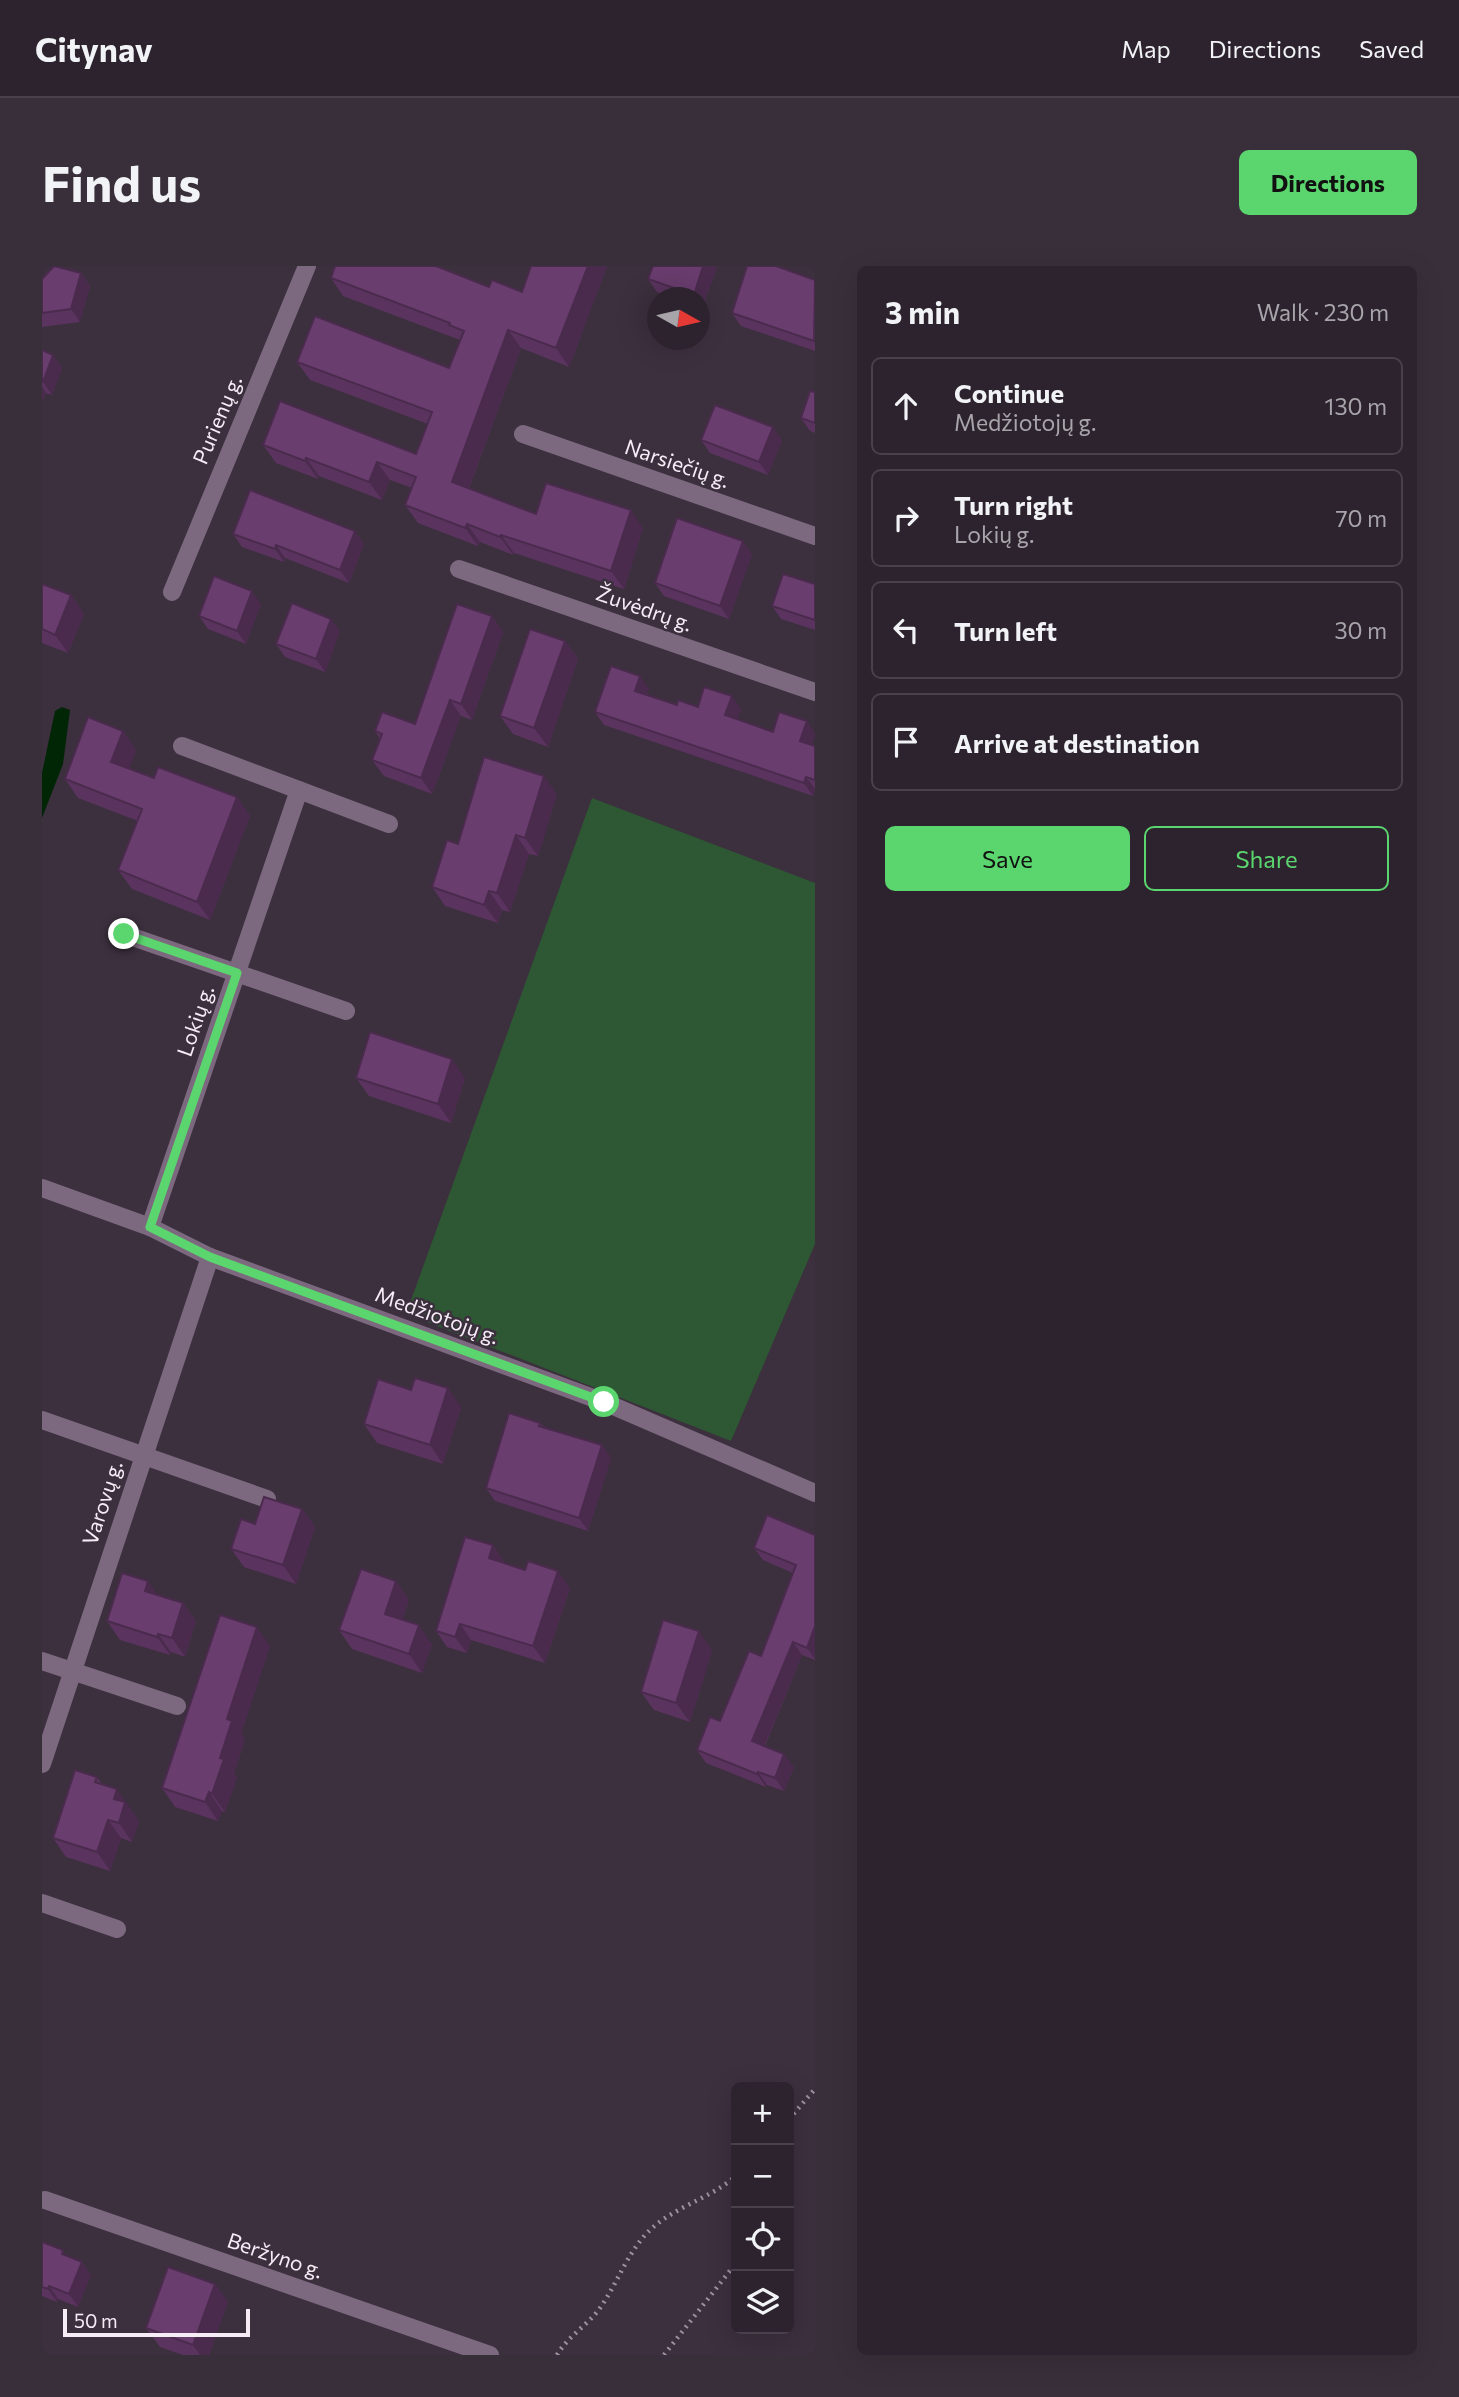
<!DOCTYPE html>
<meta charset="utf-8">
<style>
body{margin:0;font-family:Commissioner,sans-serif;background:#392f3a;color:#f1f3f6}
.controls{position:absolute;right:21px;bottom:21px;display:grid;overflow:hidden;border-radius:10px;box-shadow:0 7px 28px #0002}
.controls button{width:63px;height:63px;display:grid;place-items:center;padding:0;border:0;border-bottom:2px solid #48404a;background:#2d232e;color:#f1f3f6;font:35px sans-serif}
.compass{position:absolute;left:605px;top:21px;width:63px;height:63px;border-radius:50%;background:#2d232e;box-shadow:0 7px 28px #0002;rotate:98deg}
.scale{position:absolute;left:21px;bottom:18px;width:187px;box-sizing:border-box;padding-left:7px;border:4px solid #f5ecf6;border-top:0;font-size:19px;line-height:24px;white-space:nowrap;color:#f5ecf6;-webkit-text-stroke:5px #3c2f3e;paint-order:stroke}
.stop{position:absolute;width:21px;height:21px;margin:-16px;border:5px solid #5bd56e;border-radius:50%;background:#fff}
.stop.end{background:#5bd56e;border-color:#fff;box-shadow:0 2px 7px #0008}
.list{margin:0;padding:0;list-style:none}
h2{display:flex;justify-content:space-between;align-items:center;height:91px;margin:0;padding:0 28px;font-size:30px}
h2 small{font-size:23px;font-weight:400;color:#a7a4aa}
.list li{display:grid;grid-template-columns:46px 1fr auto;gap:21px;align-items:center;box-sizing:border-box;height:98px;margin:0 14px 14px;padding:0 14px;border:2px solid #48404a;border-radius:10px}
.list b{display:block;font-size:26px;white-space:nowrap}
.list p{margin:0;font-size:23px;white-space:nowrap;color:#a7a4aa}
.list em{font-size:23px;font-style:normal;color:#a7a4aa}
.actions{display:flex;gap:14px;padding:21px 28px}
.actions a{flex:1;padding:16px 0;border:2px solid #5bd56e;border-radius:10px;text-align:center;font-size:24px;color:#5bd56e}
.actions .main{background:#5bd56e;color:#111}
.icon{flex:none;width:38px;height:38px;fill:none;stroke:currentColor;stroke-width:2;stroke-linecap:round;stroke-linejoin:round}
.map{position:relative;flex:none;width:773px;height:2089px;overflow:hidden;border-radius:10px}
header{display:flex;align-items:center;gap:42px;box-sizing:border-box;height:98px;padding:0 35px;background:#2d232e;border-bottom:2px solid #48404a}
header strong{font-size:33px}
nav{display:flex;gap:38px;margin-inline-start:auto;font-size:24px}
.intro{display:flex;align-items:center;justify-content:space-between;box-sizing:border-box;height:168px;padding:0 42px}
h1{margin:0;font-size:49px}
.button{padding:18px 32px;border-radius:10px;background:#5bd56e;color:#111;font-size:24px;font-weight:700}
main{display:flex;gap:42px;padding:0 42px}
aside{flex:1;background:#2d232e;border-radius:10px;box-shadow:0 7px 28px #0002}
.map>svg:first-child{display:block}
.green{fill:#2e5733}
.water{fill:#002605}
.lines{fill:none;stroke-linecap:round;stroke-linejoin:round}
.path{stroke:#9c919d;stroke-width:4.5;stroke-dasharray:2 5;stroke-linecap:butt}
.minor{stroke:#7c687f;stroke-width:18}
.wall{fill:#5a345f}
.shaded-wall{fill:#4a2b4d}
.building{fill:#693d6e;stroke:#4a2b4d;stroke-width:2}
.route{stroke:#5bd56e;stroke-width:9}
.labels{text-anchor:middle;stroke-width:5;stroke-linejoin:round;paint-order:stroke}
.street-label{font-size:21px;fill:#f5ecf6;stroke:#3c2f3e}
</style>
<header>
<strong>Citynav</strong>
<nav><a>Map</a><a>Directions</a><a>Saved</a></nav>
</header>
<div class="intro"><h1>Find us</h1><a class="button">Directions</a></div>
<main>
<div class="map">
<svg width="773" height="2089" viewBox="0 0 773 2089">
<rect width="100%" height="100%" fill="#3c2f3e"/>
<!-- green -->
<path class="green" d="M550 532 773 617V978L689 1175 364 1048Z"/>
<!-- water -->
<path class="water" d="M20 441 28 444 21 498 0 552V507L13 445Z"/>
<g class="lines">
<!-- path -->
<g class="path">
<path d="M747 1853 773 1823"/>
<path d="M515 2089C526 2070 546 2059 558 2042 575 2018 584 1990 604 1968 628 1942 668 1933 694 1910"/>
<path d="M622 2089 694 1997"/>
</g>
<!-- minor -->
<g class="minor">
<path d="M481 168 773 270"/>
<path d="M417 303 773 426"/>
<path d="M130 326 265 0"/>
<path d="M140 480 347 558"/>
<path d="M82 668 304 745"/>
<path d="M0 922 108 961 168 991 562 1136 773 1227"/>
<path d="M108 961 257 524"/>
<path d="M0 1154 225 1233"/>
<path d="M0 1395 135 1440"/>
<path d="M0 1498 168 991"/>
<path d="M0 1637 75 1663"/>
<path d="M3 1934 448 2089"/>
</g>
</g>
<!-- wall -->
<g class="wall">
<path d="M489 0H565L527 101 479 82 427 222 494 248 601 262 582 323 472 287 471 289 438 276 436 280 376 257 363 239 370 222 348 214 340 234 277 210 276 213 234 197 221 179 374 188 386 158 268 114 255 96 407 102 418 74 301 30 289 12 447 21 480 26Z"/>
<path d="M675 0 661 41 657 40V32H632L615 26 606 13Z"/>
<path d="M39 7 48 20 38 56 0 61V13Z"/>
<path d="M773 14V85L699 60 690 47Z"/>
<path d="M0 84 11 89 20 102 10 129 4 127 0 136Z"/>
<path d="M773 126V167L768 165 759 152Z"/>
<path d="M659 174H740L726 209 668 187Z"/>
<path d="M191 268 322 278 307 317 243 292 242 296 200 281Z"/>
<path d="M710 288 687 353 622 330 613 317Z"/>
<path d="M0 318 29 329 42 348 26 387 0 377Z"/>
<path d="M773 318V364L739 353 730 340Z"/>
<path d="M219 338 204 378 166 363 157 350Z"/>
<path d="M450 350 461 366 430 454 419 450 390 528 342 510 330 494 338 473 333 465 373 458Z"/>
<path d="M298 365 283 406 243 391 234 378Z"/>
<path d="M523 375 536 393 506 481 471 468 458 450Z"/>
<path d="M607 423 605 429 635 439 699 443 695 454 773 480V524L771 530 562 459 553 446Z"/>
<path d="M81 465 94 484 87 503 112 512 195 531 208 550 168 654 90 623 76 604 96 555 36 532 23 513Z"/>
<path d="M515 528 496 590 487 588 468 646 460 644 456 657 403 640 390 621 416 578Z"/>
<path d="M314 812H423L409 857 327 830Z"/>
<path d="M419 1141 401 1198 335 1177 322 1158Z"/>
<path d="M498 1157 502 1161 560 1179 569 1192 546 1265 453 1235 444 1222Z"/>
<path d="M260 1243 273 1261 254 1318 202 1301 189 1283 213 1258Z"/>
<path d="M773 1269V1394L760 1389 723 1480 752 1501 742 1525 725 1519 724 1521 664 1497 655 1484 678 1455 719 1390 751 1307 721 1294 712 1282Z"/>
<path d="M451 1279 462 1296 461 1297 528 1322 503 1397 429 1374 425 1387 405 1381 394 1365Z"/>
<path d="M354 1315 367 1334 360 1354 390 1378 380 1407 310 1383 297 1364Z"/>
<path d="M116 1329 141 1337 154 1355 143 1391 129 1386 128 1389 78 1374 65 1355Z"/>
<path d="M228 1380 199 1468 203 1473 192 1508 195 1512 183 1546 180 1545 176 1555 133 1541 120 1522Z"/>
<path d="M670 1384 648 1456 612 1444 599 1426Z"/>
<path d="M55 1511 60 1518 88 1542 97 1555 90 1576 79 1572 68 1605 24 1591 11 1572Z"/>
<path d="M0 1976 25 1991 49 2009 36 2041 16 2033 15 2036 0 2030Z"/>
<path d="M173 2018 186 2036 167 2089H141L118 2081 104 2062Z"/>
</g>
<!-- shaded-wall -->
<g class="shaded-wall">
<path d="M546 0H565L527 101 514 82Z"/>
<path d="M661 0H675L661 41 657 37V32H654L652 29Z"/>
<path d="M39 7 48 20 38 56 29 43Z"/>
<path d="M466 64 479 82 422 234 410 216Z"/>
<path d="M11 89 20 102 10 129 1 116Z"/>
<path d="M0 121 4 127 0 136Z"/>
<path d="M731 161 740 174 726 209 717 196Z"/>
<path d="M264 192 277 210 276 213 263 195Z"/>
<path d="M335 196 348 214 340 234 327 216Z"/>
<path d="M589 244 601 262 582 323 569 305Z"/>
<path d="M425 258 438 276 436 280 423 262Z"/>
<path d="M313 265 322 278 307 317 298 304Z"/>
<path d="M459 269 472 287 471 289 458 271Z"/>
<path d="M701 275 710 288 687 353 678 340Z"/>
<path d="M234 279 243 292 242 296 233 283Z"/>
<path d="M210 325 219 338 204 378 195 365Z"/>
<path d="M29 329 42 348 26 387 13 369Z"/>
<path d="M450 350 461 366 430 454 419 438Z"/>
<path d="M289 353 298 365 283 406 274 393Z"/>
<path d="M523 375 536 393 506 481 492 462Z"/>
<path d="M598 410 607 423 602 438 593 425Z"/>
<path d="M690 430 699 443 692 462 683 449Z"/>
<path d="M408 434 419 450 390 528 379 512Z"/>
<path d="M765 455 773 467V470L767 488 758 475Z"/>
<path d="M81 465 94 484 83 515 69 496Z"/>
<path d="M502 510 515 528 496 590 483 572Z"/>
<path d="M764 511 773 523 771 530 762 517Z"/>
<path d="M195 531 208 550 168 654 155 636Z"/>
<path d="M474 569 487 588 468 646 455 627Z"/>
<path d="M447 625 460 644 456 657 442 639Z"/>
<path d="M410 793 423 812 409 857 396 838Z"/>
<path d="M406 1122 419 1141 401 1198 388 1179Z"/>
<path d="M560 1179 569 1192 546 1265 537 1252Z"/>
<path d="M260 1243 273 1261 254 1318 241 1299Z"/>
<path d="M451 1279 462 1296 458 1309 447 1292Z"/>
<path d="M516 1305 528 1322 503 1397 491 1380Z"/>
<path d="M106 1315 119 1334 103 1325Z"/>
<path d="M354 1315 367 1334 356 1366 343 1348Z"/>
<path d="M141 1337 154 1355 143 1391 130 1372Z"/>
<path d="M418 1358 429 1374 425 1387 413 1371Z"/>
<path d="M377 1359 390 1378 380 1407 367 1388Z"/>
<path d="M773 1360V1393L765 1382Z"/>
<path d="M215 1361 228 1380 199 1468 203 1473 192 1508 195 1512 183 1546 170 1528 185 1453Z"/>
<path d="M657 1365 670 1384 648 1456 634 1437Z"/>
<path d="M116 1368 129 1386 128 1389 115 1371Z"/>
<path d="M751 1376 760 1389 719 1488 710 1475Z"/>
<path d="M742 1488 752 1501 742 1525 733 1512Z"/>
<path d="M716 1506 725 1519 724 1521 715 1508Z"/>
<path d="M75 1523 97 1555 90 1576 77 1557 72 1533Z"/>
<path d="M167 1526 180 1545 176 1555 163 1536Z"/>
<path d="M66 1554 79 1572 68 1605 55 1586Z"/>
<path d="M40 1996 49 2009 36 2041 27 2028Z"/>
<path d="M173 2018 186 2036 167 2089H158L151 2079Z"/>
<path d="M7 2020 16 2033 15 2036 6 2023Z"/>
</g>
<!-- building -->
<g class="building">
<path d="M12 0 39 7 29 43 0 47V13Z"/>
<path d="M293 0H394L447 21 450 14 480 26 489 0H546L514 82 466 64 410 216 494 248 504 217 589 244 569 305 459 269 458 271 425 258 423 262 363 239 374 211 335 196 327 216 264 192 263 195 221 179 238 135 374 188 390 146 255 96 273 50 407 102 422 65 407 59 408 57 289 12Z"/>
<path d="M611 0H661L652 29 606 13Z"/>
<path d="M705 0H734L773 14 772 75 690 47Z"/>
<path d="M0 84 11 89 1 116H0Z"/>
<path d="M768 125 773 126V157L759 152Z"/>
<path d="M673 139 731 161 717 196 659 174Z"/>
<path d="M208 224 313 265 298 304 234 279 233 283 191 268Z"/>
<path d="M635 252 701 275 678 340 613 317Z"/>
<path d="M741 308 773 318V354L730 340Z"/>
<path d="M172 310 210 325 195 365 157 350Z"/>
<path d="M0 318 29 329 13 369 0 363Z"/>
<path d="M250 337 289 353 274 393 234 378Z"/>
<path d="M415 338 450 350 419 438 408 434 379 512 330 494 340 468 333 465 340 446 373 458Z"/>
<path d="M488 363 523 375 492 462 458 450Z"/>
<path d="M569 400 598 410 593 425 635 439 636 434 656 441 662 421 690 430 683 449 731 466 737 446 765 455 758 475 773 480V514L764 511 762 517 553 446Z"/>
<path d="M46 451 81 465 69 496 112 512 116 501 195 531 155 636 76 604 100 543 23 513Z"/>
<path d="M442 491 502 510 483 572 474 569 455 627 447 625 442 639 390 621 405 574 416 578Z"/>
<path d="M328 766 410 793 396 838 314 812Z"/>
<path d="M373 1112 406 1122 388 1179 322 1158 336 1113 369 1124Z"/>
<path d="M467 1147 498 1157 497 1160 560 1179 537 1252 444 1222Z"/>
<path d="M222 1231 260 1243 241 1299 189 1283 199 1253 213 1258Z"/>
<path d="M725 1249 773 1269V1360L765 1382 751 1376 710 1475 742 1488 733 1512 716 1506 715 1508 655 1484 668 1451 678 1455 707 1385 719 1390 754 1299 712 1282Z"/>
<path d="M423 1271 451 1279 447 1292 483 1304 486 1295 516 1305 491 1380 418 1358 413 1371 394 1365Z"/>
<path d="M319 1303 354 1315 343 1348 377 1359 367 1388 297 1364Z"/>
<path d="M80 1307 106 1315 103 1325 141 1337 130 1372 116 1368 115 1371 65 1355Z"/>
<path d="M178 1349 215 1361 185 1453 190 1455 178 1492 182 1493 170 1528 167 1526 163 1536 120 1522Z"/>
<path d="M621 1354 657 1365 634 1437 599 1426Z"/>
<path d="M33 1504 55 1511 53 1516 75 1523 72 1533 83 1536 77 1557 66 1554 55 1586 11 1572Z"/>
<path d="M0 1976 21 1984 20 1988 40 1996 27 2028 7 2020 6 2023 0 2021Z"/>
<path d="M126 2001 173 2018 151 2079 104 2062Z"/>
</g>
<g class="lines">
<!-- route -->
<path class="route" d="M82 668 195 707 108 961 168 991 562 1136"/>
</g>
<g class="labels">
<!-- street labels -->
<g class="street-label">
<text transform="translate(176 154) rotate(-67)" y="7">Purienų g.</text>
<text transform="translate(635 198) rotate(19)" y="7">Narsiečių g.</text>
<text transform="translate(602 343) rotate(19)" y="7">Žuvėdrų g.</text>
<text transform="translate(154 755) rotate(-71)" y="7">Lokių g.</text>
<text transform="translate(395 1050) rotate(20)" y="7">Medžiotojų g.</text>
<text transform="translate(61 1237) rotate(-72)" y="7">Varovų g.</text>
<text transform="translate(233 1990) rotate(19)" y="7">Beržyno g.</text>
</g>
</g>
</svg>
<div class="controls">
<button>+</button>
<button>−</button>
<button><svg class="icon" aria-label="locate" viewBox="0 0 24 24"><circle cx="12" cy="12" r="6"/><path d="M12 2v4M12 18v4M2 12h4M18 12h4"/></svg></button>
<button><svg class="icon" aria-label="layers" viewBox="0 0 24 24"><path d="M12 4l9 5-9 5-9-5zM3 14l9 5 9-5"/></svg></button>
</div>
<svg class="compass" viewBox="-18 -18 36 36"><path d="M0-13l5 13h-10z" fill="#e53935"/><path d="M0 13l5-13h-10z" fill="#a7a4aa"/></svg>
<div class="scale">50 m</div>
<div class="stop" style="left:562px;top:1136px"></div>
<div class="stop end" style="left:82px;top:668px"></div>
</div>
<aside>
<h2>3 min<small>Walk · 230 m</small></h2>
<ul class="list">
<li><svg class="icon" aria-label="ahead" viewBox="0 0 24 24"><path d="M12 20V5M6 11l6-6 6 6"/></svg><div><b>Continue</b><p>Medžiotojų g.</p></div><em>130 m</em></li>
<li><svg class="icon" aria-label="right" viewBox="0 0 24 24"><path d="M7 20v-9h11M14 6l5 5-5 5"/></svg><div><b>Turn right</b><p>Lokių g.</p></div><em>70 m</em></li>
<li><svg class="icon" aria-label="left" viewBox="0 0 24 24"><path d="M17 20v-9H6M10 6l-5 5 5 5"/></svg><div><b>Turn left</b></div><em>30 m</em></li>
<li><svg class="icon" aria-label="arrive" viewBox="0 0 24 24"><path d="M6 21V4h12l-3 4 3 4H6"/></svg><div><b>Arrive at destination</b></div></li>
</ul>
<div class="actions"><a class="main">Save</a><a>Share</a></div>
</aside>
</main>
